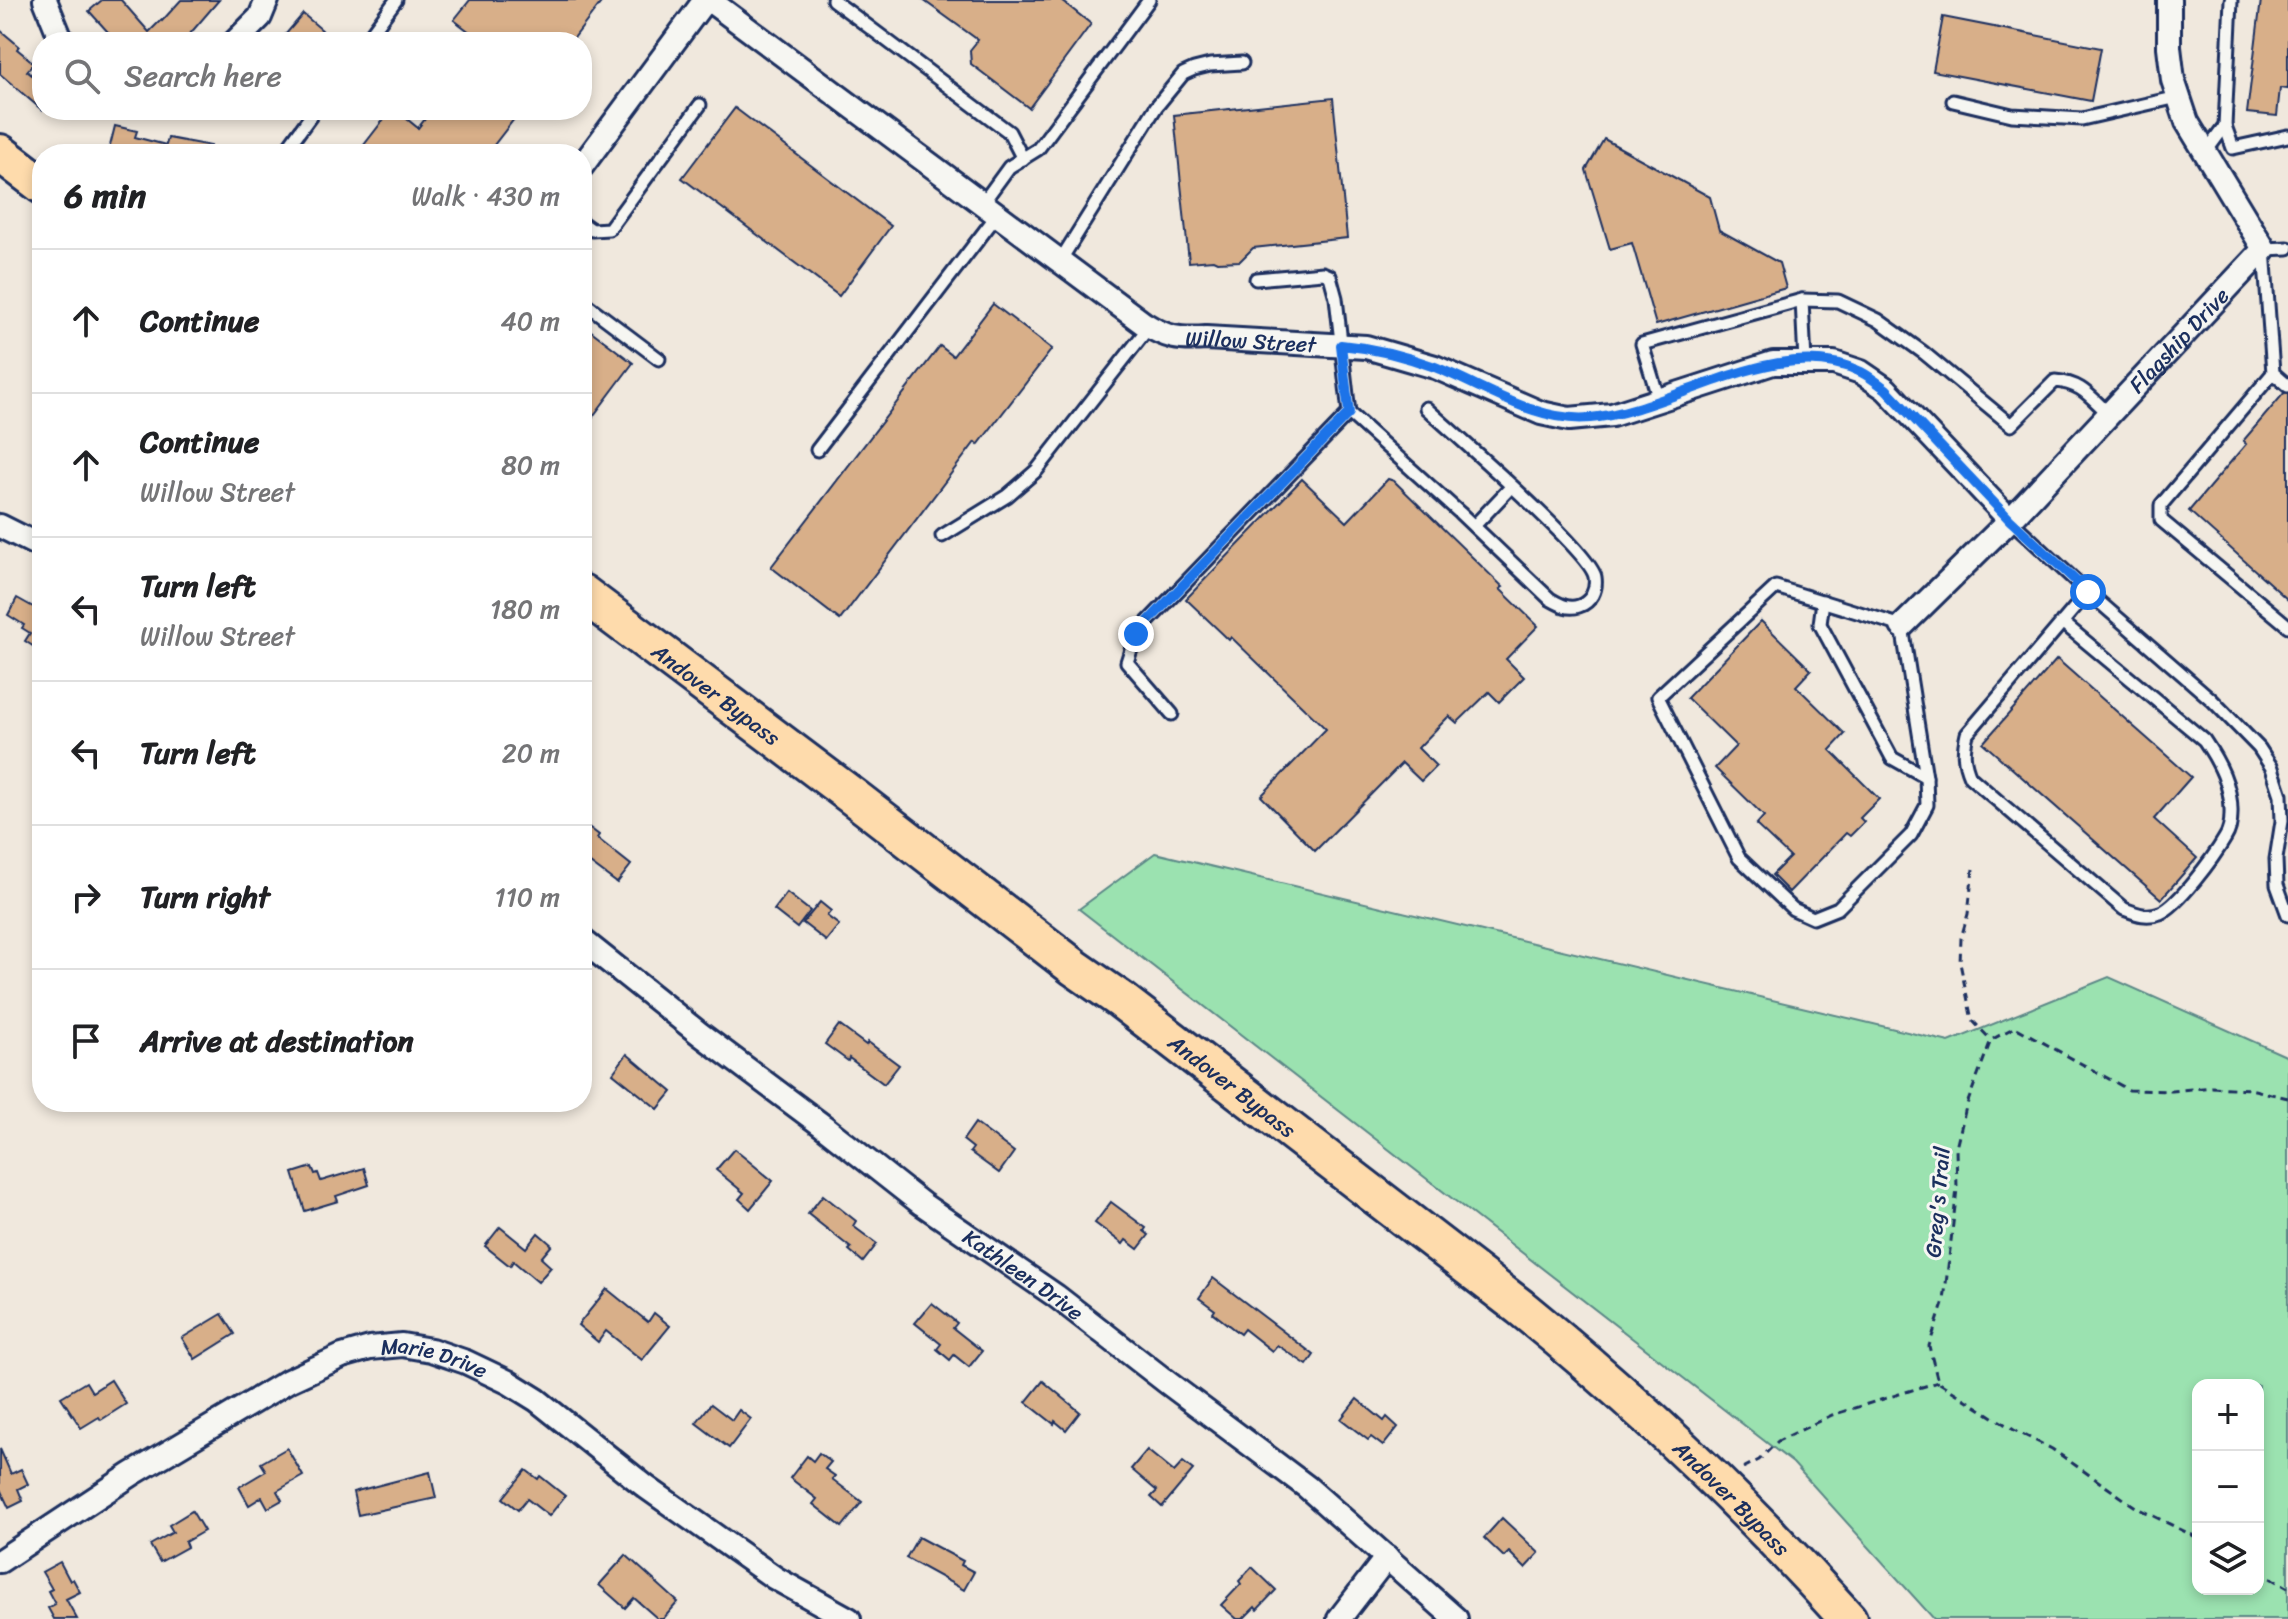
<!DOCTYPE html>
<meta charset="utf-8">
<style>
body{margin:0;font-family:Sriracha,sans-serif;background:#f2f2f2;color:#202124}
.controls{position:absolute;right:24px;bottom:24px;display:grid;overflow:hidden;border-radius:16px;box-shadow:0 4px 12px #0003}
.controls button{width:72px;height:72px;display:grid;place-items:center;padding:0;border:0;border-bottom:2px solid #e0e0e0;background:#fff;color:#202124;font:40px sans-serif}
.stop{position:absolute;width:24px;height:24px;margin:-18px;border:6px solid #1a73e8;border-radius:50%;background:#fff}
.stop.end{background:#1a73e8;border-color:#fff;box-shadow:0 2px 8px #0008}
.list{margin:0;padding:0;list-style:none}
h2{display:flex;justify-content:space-between;align-items:center;height:104px;margin:0;padding:0 32px;font-size:34px}
h2 small{font-size:26px;font-weight:400;color:#757577}
.list li{display:grid;grid-template-columns:52px 1fr auto;gap:24px;align-items:center;box-sizing:border-box;height:144px;padding:0 32px;border-top:2px solid #e0e0e0}
.list b{display:block;font-size:30px;white-space:nowrap}
.list p{margin:0;font-size:26px;white-space:nowrap;color:#757577}
.list em{font-size:26px;font-style:normal;color:#757577}
.icon{flex:none;width:44px;height:44px;fill:none;stroke:currentColor;stroke-width:2;stroke-linecap:round;stroke-linejoin:round}
.map{position:relative;flex:none;width:2288px;height:1619px;overflow:hidden}
.search{position:absolute;background:#fff;box-shadow:0 4px 12px #0003;left:32px;top:32px;width:560px;height:88px;display:flex;align-items:center;gap:20px;box-sizing:border-box;padding:0 28px;border-radius:32px;color:#757577;font-size:30px}
.panel{position:absolute;background:#fff;box-shadow:0 4px 12px #0003;left:32px;top:144px;width:560px;height:968px;border-radius:32px}
.map>svg:first-child{display:block}
.green{fill:#9be2b0;stroke:#5b8887;stroke-width:2;fill-rule:evenodd}
.building{fill:#d8af89;stroke:#1b2f5e;stroke-width:2}
.lines{fill:none;stroke-linecap:round;stroke-linejoin:round}
.lane-casing{stroke:#1b2f5e;stroke-width:17}
.street-casing{stroke:#1b2f5e;stroke-width:28}
.primary-casing{stroke:#1b2f5e;stroke-width:42}
.path{stroke:#1b2f5e;stroke-width:3;stroke-dasharray:8 6;stroke-linecap:butt}
.lane{stroke:#f6f6f2;stroke-width:11}
.street{stroke:#f6f6f2;stroke-width:22}
.primary{stroke:#fedbac;stroke-width:36}
.route{stroke:#1a73e8;stroke-width:10}
.labels{text-anchor:middle;stroke-width:6;stroke-linejoin:round;paint-order:stroke}
.street-label{font-size:22px;fill:#1b2f5e;stroke:#f6f6f2}
</style>
<div class="map">
<svg width="2288" height="1619" viewBox="0 0 2288 1619">
<rect width="100%" height="100%" fill="#f0e8dd"/>
<filter id="ink" filterUnits="userSpaceOnUse"><feTurbulence type="fractalNoise" baseFrequency=".0125" numOctaves="2"/><feDisplacementMap in="SourceGraphic" scale="16" xChannelSelector="R" yChannelSelector="G"/><feConvolveMatrix kernelMatrix="1 2 1 2 8 2 1 2 1" color-interpolation-filters="sRGB"/></filter>
<g filter="url(#ink)">
<!-- green -->
<path class="green" d="M1155 853 1949 1042 2109 977 2288 1057V1619H1934L1793 1463 1079 909ZM2198 1385H2258V1589H2198Z"/>
<!-- building -->
<g class="building">
<path d="M102 0H121L149 32 161 20 162 21 181 0H219L183 42H117L89 11Z"/>
<path d="M470 0H603L571 42H483L454 20Z"/>
<path d="M923 0H1061L1091 24 1029 108 971 64 970 50 978 40Z"/>
<path d="M2261 0H2288V89L2280 88 2277 116 2247 113Z"/>
<path d="M303 14 322 30 312 42H279Z"/>
<path d="M1943 17 2101 48 2091 101 1933 71Z"/>
<path d="M0 30 19 46 17 49 34 63 27 71 42 83V110L0 74Z"/>
<path d="M1333 98 1347 238 1253 248 1240 261 1217 262 1213 260 1189 262 1174 115Z"/>
<path d="M735 108 891 226 839 296 682 178Z"/>
<path d="M391 110H396L418 128 432 110H521L487 154H357Z"/>
<path d="M115 126 137 131 135 137 166 145 168 138 211 146 210 154H108Z"/>
<path d="M1604 139 1710 197 1719 230 1779 263 1786 288 1656 325 1632 243 1610 249 1586 170Z"/>
<path d="M993 304 1052 349 978 445 975 442 840 620 771 567 940 346 953 356Z"/>
<path d="M582 324 633 363 582 431Z"/>
<path d="M2284 393 2288 394V600L2189 511 2246 444 2243 441Z"/>
<path d="M1302 479 1347 522 1388 479 1394 481 1503 587 1500 589 1538 626 1506 659 1524 677 1499 702 1489 692 1457 723 1449 716 1418 748 1436 766 1421 781 1402 763 1315 851 1261 796 1326 729 1231 637 1229 640 1186 599Z"/>
<path d="M17 598 42 612V652L25 641 30 633 22 628 24 625 8 615Z"/>
<path d="M1761 621 1811 670 1796 686 1845 734 1830 750 1879 799 1860 818 1864 822 1850 836 1846 833 1789 892 1772 875 1790 857 1756 825 1764 816 1715 768 1736 746 1687 698Z"/>
<path d="M2057 659 2191 777 2154 819 2197 858 2161 899 1983 743Z"/>
<path d="M582 822 599 835 597 838 631 865 617 883 582 857Z"/>
<path d="M787 893 810 911 797 928 774 910Z"/>
<path d="M820 902 831 911 827 916 839 925 826 941 803 923Z"/>
<path d="M839 1025 866 1045 868 1042 899 1065 884 1084 849 1058 848 1061 825 1044Z"/>
<path d="M627 1054 672 1092 658 1109 613 1073Z"/>
<path d="M975 1123 1014 1152 999 1173 970 1152 973 1148 963 1140Z"/>
<path d="M734 1149 773 1181 750 1209 739 1199 744 1193 716 1170Z"/>
<path d="M312 1167 315 1174 318 1173 321 1181 364 1168 369 1185 336 1196 338 1201 305 1211 293 1173Z"/>
<path d="M823 1195 856 1221 853 1226 877 1244 863 1262 849 1250 851 1248 808 1214Z"/>
<path d="M1111 1202 1146 1228 1144 1231 1149 1235 1138 1249 1126 1240 1123 1244 1095 1223Z"/>
<path d="M500 1227 526 1248 538 1233 552 1245 541 1258 551 1267 538 1282 513 1261 510 1266 485 1246Z"/>
<path d="M1213 1278 1314 1355 1307 1365 1277 1345 1272 1351 1244 1329 1240 1334 1213 1313 1215 1310 1199 1298Z"/>
<path d="M607 1289 648 1322 654 1313 670 1326 642 1360 606 1331 598 1342 578 1325Z"/>
<path d="M932 1303 957 1323 953 1328 982 1351 969 1367 954 1355 950 1360 937 1349 941 1344 915 1323Z"/>
<path d="M222 1314 235 1334 195 1359 182 1338Z"/>
<path d="M111 1380 126 1404 101 1420 99 1417 81 1428 61 1397 86 1382 92 1392Z"/>
<path d="M1043 1381 1080 1412 1066 1430 1055 1421 1054 1424 1026 1402Z"/>
<path d="M1357 1399 1384 1421 1387 1417 1398 1427 1383 1446 1371 1437 1368 1440 1341 1419Z"/>
<path d="M711 1404 732 1420 739 1410 751 1419 729 1448 696 1423Z"/>
<path d="M287 1448 303 1476 277 1491 282 1500 268 1508 262 1497 249 1505 239 1487 266 1471 261 1463Z"/>
<path d="M0 1449 11 1474 21 1469 28 1484 18 1489 23 1501 9 1508 0 1489Z"/>
<path d="M1147 1450 1174 1472 1183 1462 1193 1470 1162 1507 1151 1497 1157 1491 1131 1469Z"/>
<path d="M819 1453 831 1462 825 1469 835 1476 832 1479 862 1502 842 1527 813 1504 817 1499 790 1478 807 1456 813 1461Z"/>
<path d="M526 1470 538 1479 540 1476 565 1496 549 1516 527 1499 518 1510 503 1498Z"/>
<path d="M430 1472 436 1498 358 1515 353 1492Z"/>
<path d="M192 1511 204 1531 185 1542 187 1547 160 1562 150 1545 173 1532 169 1525Z"/>
<path d="M1502 1518 1539 1553 1525 1568 1509 1552 1504 1557 1484 1538Z"/>
<path d="M918 1537 963 1561 961 1565 974 1572 964 1590 906 1558Z"/>
<path d="M626 1555 678 1602 663 1619H658L634 1598 625 1608 599 1585Z"/>
<path d="M60 1562 70 1581 73 1579 80 1592 66 1599 77 1619H54L48 1608 55 1604 48 1591 52 1589 42 1572Z"/>
<path d="M1252 1567 1276 1590 1257 1610 1255 1607 1243 1619H1237L1221 1605 1241 1584 1239 1581Z"/>
</g>
<g class="lines">
<!-- lane casing -->
<g class="lane-casing">
<g id="lane">
<path d="M833 0 1009 132 1023 159"/>
<path d="M365 42 396 0"/>
<path d="M1953 101 2012 115 2082 119 2178 97"/>
<path d="M2225 126 2233 148 2288 136"/>
<path d="M2205 153 2225 126 2231 0"/>
<path d="M283 154 315 110"/>
<path d="M982 204 1009 167 1038 149 1149 0"/>
<path d="M582 223 592 230 609 229 700 105"/>
<path d="M2288 248 2264 249 2273 373 2288 386"/>
<path d="M1060 261 1156 107 1183 74 1194 69 1210 65 1242 63"/>
<path d="M1256 279 1323 273 1330 276 1336 298 1349 413 1460 513 1550 599C1559 604 1568 610 1579 606 1591 602 1597 590 1595 577 1591 552 1453 433 1426 408"/>
<path d="M1802 300 1805 362"/>
<path d="M582 301 659 359"/>
<path d="M2273 373 2161 505V520L2288 626"/>
<path d="M1659 400 1642 344 1802 300 1838 301 1878 320 1924 353 2011 425 2055 381C2082 383 2090 397 2109 414"/>
<path d="M817 450 997 215"/>
<path d="M2010 520 2081 586 2212 700 2259 748 2272 768 2281 795 2282 821 2276 859 2277 885 2288 915"/>
<path d="M1474 526 1511 487"/>
<path d="M942 536 1007 496 1037 470 1149 327"/>
<path d="M1776 587 1902 626 1926 777 1927 805 1911 835 1838 908 1813 918 1793 909 1739 858 1658 697Z"/>
<path d="M1823 601 1820 624 1892 758 1926 777"/>
<path d="M2062 622 2204 740C2219 762 2232 786 2231 814 2231 822 2229 832 2225 838 2214 857 2178 906 2160 913 2146 918 2137 914 2124 909L1970 777C1963 761 1963 751 1967 734L2088 592"/>
<path d="M1172 714 1127 662 1136 634 1349 413"/>
</g>
</g>
<!-- street casing -->
<g class="street-casing">
<g id="street">
<path d="M45 0 62 42"/>
<path id="s1" d="M709 0 1143 323C1167 338 1179 340 1206 338L1366 347 1435 367 1541 413 1569 419 1612 415 1773 363H1834L1861 372 1886 389 2010 520"/>
<path d="M235 42 260 17 267 0"/>
<path d="M582 166 705 0"/>
<path d="M0 526 42 547"/>
<path id="s2" d="M1902 626 2010 520 2264 249 2187 122 2173 80 2169 47V0"/>
<path id="s3" d="M582 940 700 1034 823 1126 922 1204 1056 1296 1168 1383 1307 1487 1456 1619"/>
<path id="s4" d="M0 1561 132 1474 288 1381 342 1356 370 1348 402 1345 431 1350 466 1362 508 1382 537 1400 646 1487 775 1578 849 1619"/>
<path d="M1339 1619 1387 1557"/>
</g>
</g>
<!-- primary casing -->
<g class="primary-casing">
<g id="primary">
<path d="M0 153 42 185"/>
<path id="s5" d="M582 593 856 799 1075 968 1121 1000 1520 1307C1637 1402 1748 1507 1848 1619"/>
</g>
</g>
<!-- path -->
<g class="path">
<path d="M1973 869 1968 914 1961 938 1960 963 1972 1020 1991 1040"/>
<path d="M1743 1468 1759 1460 1778 1441 1832 1415 1938 1382"/>
<path d="M2198 1538 2137 1508 2052 1449 2014 1430 1938 1382 1929 1346 1944 1301 1957 1189 1956 1148 1966 1107 1991 1040 2015 1027 2129 1090 2172 1091 2212 1087 2250 1089 2288 1098"/>
<path d="M2258 1571 2288 1588"/>
</g>
<!-- lane -->
<use href="#lane" class="lane"/>
<!-- street -->
<use href="#street" class="street"/>
<!-- primary -->
<use href="#primary" class="primary"/>
</g>
</g>
<g class="lines" filter="url(#ink)">
<!-- route -->
<path class="route" d="M1136 634 1349 413 1341 345C1373 348 1405 356 1435 367 1484 386 1537 423 1590 418 1672 411 1779 331 1861 372 1869 376 1878 383 1886 389L2010 520 2088 592"/>
</g>
<g class="labels">
<!-- street labels -->
<g class="street-label">
<text dy="8" stroke="none"><textPath href="#s2" startOffset="398">Flagship Drive</textPath></text>
<text dy="8" stroke="none"><textPath href="#s1" startOffset="652">Willow Street</textPath></text>
<text dy="8" stroke="none"><textPath href="#s5" startOffset="168">Andover Bypass</textPath></text>
<text dy="8" stroke="none"><textPath href="#s5" startOffset="816">Andover Bypass</textPath></text>
<text transform="translate(1937 1202) rotate(-85)" y="8">Greg's Trail</text>
<text dy="8" stroke="none"><textPath href="#s3" startOffset="554">Kathleen Drive</textPath></text>
<text dy="8" stroke="none"><textPath href="#s4" startOffset="494">Marie Drive</textPath></text>
<text dy="8" stroke="none"><textPath href="#s5" startOffset="1464">Andover Bypass</textPath></text>
</g>
</g>
</svg>
<div class="controls">
<button>+</button>
<button>−</button>
<button><svg class="icon" aria-label="layers" viewBox="0 0 24 24"><path d="M12 4l9 5-9 5-9-5zM3 14l9 5 9-5"/></svg></button>
</div>
<div class="stop" style="left:2088px;top:592px"></div>
<div class="stop end" style="left:1136px;top:634px"></div>
<div class="search"><svg class="icon" aria-label="search" viewBox="0 0 24 24"><circle cx="10" cy="10" r="6"/><path d="M15 15l6 6"/></svg>Search here</div>
<section class="panel">
<h2>6 min<small>Walk · 430 m</small></h2>
<ul class="list">
<li><svg class="icon" aria-label="ahead" viewBox="0 0 24 24"><path d="M12 20V5M6 11l6-6 6 6"/></svg><div><b>Continue</b></div><em>40 m</em></li>
<li><svg class="icon" aria-label="ahead" viewBox="0 0 24 24"><path d="M12 20V5M6 11l6-6 6 6"/></svg><div><b>Continue</b><p>Willow Street</p></div><em>80 m</em></li>
<li><svg class="icon" aria-label="left" viewBox="0 0 24 24"><path d="M17 20v-9H6M10 6l-5 5 5 5"/></svg><div><b>Turn left</b><p>Willow Street</p></div><em>180 m</em></li>
<li><svg class="icon" aria-label="left" viewBox="0 0 24 24"><path d="M17 20v-9H6M10 6l-5 5 5 5"/></svg><div><b>Turn left</b></div><em>20 m</em></li>
<li><svg class="icon" aria-label="right" viewBox="0 0 24 24"><path d="M7 20v-9h11M14 6l5 5-5 5"/></svg><div><b>Turn right</b></div><em>110 m</em></li>
<li><svg class="icon" aria-label="arrive" viewBox="0 0 24 24"><path d="M6 21V4h12l-3 4 3 4H6"/></svg><div><b>Arrive at destination</b></div></li>
</ul>
</section>
</div>
